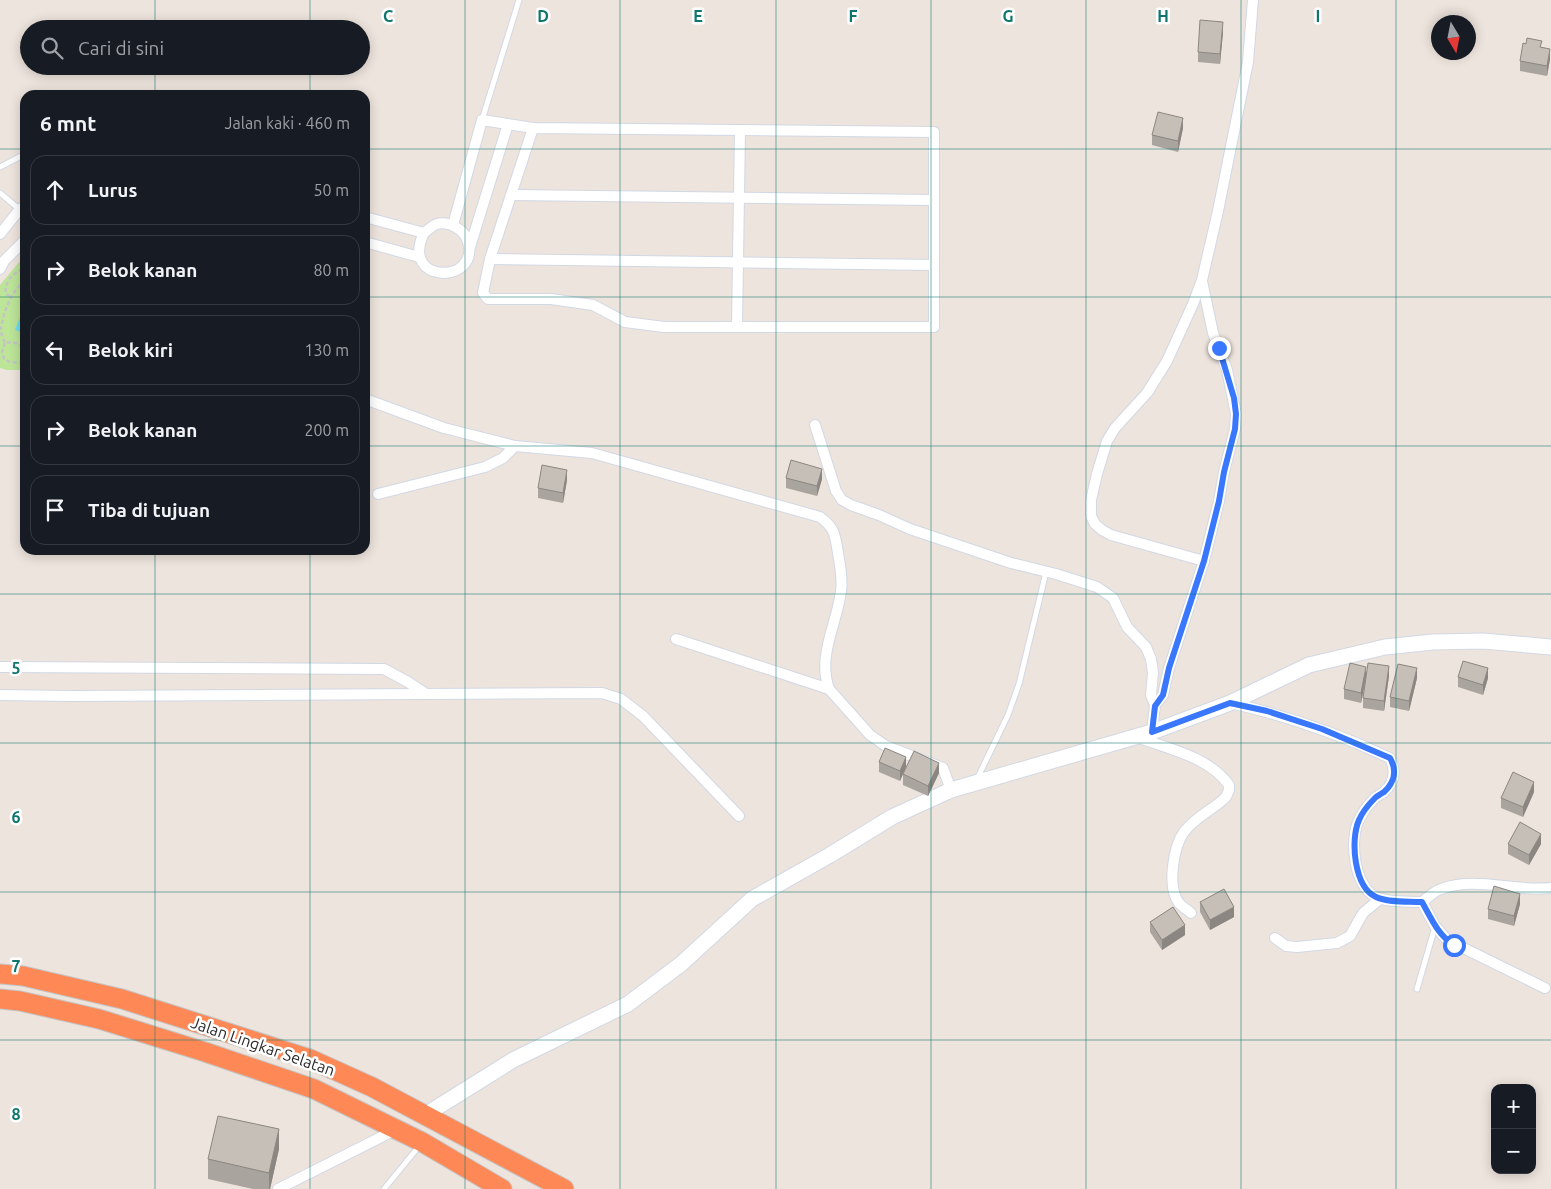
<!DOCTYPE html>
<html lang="id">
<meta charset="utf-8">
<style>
body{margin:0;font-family:Ubuntu,sans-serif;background:#20242c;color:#f1f3f6}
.controls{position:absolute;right:15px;bottom:15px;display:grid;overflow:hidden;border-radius:10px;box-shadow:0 2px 12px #0003}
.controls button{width:45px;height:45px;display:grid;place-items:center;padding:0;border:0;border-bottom:1px solid #363941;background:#171b24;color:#f1f3f6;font:25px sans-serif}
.compass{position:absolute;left:1431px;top:15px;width:45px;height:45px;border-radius:50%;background:#171b24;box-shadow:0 2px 12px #0003;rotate:170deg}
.stop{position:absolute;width:15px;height:15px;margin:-11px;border:4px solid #3977fe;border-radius:50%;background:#fff}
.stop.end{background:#3977fe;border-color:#fff;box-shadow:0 1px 5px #0008}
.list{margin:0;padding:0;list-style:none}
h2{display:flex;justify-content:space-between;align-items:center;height:65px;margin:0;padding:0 20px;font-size:21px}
h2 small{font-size:16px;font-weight:400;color:#9ea1a6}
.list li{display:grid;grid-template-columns:32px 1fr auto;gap:15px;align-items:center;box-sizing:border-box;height:70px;margin:0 10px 10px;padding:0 10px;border:1px solid #363941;border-radius:15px}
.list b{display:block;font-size:19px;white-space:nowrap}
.list em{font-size:16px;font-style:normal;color:#9ea1a6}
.icon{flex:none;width:28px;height:28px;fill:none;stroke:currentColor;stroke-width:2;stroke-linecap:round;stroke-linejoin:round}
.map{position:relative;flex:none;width:1551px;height:1189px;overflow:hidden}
.search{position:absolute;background:#171b24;box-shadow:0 2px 12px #0003;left:20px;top:20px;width:350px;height:55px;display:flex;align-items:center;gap:12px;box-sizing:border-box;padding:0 18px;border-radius:28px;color:#9ea1a6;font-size:19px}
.panel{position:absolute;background:#171b24;box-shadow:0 2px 12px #0003;left:20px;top:90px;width:350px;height:465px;border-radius:15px}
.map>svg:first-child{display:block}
.green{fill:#bce598}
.water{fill:#6ee0f1}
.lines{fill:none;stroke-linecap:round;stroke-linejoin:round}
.lane-casing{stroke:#d2d8e4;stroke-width:7}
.street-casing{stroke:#d2d8e4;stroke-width:12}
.secondary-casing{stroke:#d2d8e4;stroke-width:17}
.highway-casing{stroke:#c4c4c4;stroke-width:21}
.path{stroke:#c4c4c4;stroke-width:2.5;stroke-dasharray:4 2.5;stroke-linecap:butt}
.lane{stroke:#fff;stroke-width:5}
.street{stroke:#fff;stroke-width:10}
.secondary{stroke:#fff;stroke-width:15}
.highway{stroke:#ff8956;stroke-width:19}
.wall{fill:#aaa49e}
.shaded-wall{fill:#8b8681}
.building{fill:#c6bfb8;stroke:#8b8681}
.route{stroke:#3977fe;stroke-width:6}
.grid{fill:none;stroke:#0f766e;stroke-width:1;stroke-opacity:0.55}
.labels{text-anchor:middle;stroke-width:5;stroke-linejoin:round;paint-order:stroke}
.street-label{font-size:16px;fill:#2b2b2b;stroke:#fff}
.grid-label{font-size:16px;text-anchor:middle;font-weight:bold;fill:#0f766e;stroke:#fff;stroke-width:5;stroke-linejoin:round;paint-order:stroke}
</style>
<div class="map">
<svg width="1551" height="1189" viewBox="0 0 1551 1189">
<rect width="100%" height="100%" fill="#ede4dd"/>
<!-- green -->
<path class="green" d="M25 255V370H7L0 368V285Z"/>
<!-- water -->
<path class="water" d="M25 305V333L15 330Z"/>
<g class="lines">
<!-- lane casing -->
<g class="lane-casing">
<g id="lane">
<path d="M482 120 519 0"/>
<path d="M0 167 25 154"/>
<path d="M0 193 19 209"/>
<path d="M977 779 1008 715 1019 684 1046 572"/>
<path d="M1417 989 1435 927"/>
<path d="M384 1189 420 1145"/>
</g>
</g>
<!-- street casing -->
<g class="street-casing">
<g id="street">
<path d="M511 195 934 200"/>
<path d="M365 217 424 233C428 230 433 225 437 224 450 221 465 230 468 242 480 285 399 284 424 233"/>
<path d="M453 225 482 120 533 128 934 132V327H664L625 322 593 305 551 299H488L483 293 490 259 533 128"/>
<path d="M0 234 20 209 25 206"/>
<path d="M365 242 419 257"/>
<path d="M470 247 508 124"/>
<path d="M490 259 934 265"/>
<path d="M0 269 4 261 25 240"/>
<path d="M1202 281 1213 333 1227 370 1236 414 1235 429 1224 472 1219 501 1204 561"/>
<path d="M737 326 740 130"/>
<path d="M365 399 444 428 515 446 592 453 820 517C835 528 835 535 838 553 840 565 843 579 841 591 837 624 817 656 829 689L870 735 886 746 943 768 951 790"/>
<path d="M815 425 836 491 842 500 851 505 879 515 910 529 1011 563 1056 574 1097 587 1113 598 1127 627 1146 647 1151 659 1153 673 1151 695 1155 705"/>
<path d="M378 494 485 467 503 458 515 446"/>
<path d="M676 639 829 689"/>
<path d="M0 667 384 669 408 682 426 694"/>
<path d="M0 695 71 696 602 693 621 699 643 716 739 816"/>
<path d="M1230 703C1285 715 1339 734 1390 758 1396 770 1395 782 1384 792 1381 794 1377 796 1375 798 1369 804 1362 813 1359 820 1349 839 1354 887 1376 897 1389 903 1408 901 1422 902 1428 898 1434 891 1441 889 1476 876 1515 892 1551 888"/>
<path d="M1152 732 1155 705 1163 695 1169 668 1204 561 1111 535 1102 530 1095 524 1091 516V500L1097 474 1107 441 1115 428 1147 393 1167 361 1193 304 1202 280 1218 211 1248 62 1253 0"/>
<path d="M1137 737C1168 749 1208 756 1229 785V790L1226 797C1214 809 1195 817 1184 832 1173 847 1167 888 1179 903 1182 907 1188 910 1191 913"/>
<path d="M1422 902 1435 926 1447 940 1545 988"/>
<path d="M1275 938 1286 946 1297 947 1337 943 1350 936 1363 913 1380 899"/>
<path d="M278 1189 397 1129"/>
</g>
</g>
<!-- secondary casing -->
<g class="secondary-casing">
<path id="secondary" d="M425 1115 513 1060 628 1004 681 964 752 899 830 855 892 817 951 790 1152 732 1230 703 1309 665 1385 647 1433 642 1483 641 1551 647"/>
</g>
<!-- highway casing -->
<g class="highway-casing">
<g id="highway">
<path d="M0 974 23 976 122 999 310 1059 372 1087 564 1189"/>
<path d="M0 999 20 1001 99 1019 205 1052 314 1089 422 1142 502 1189"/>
</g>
</g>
<!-- path -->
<g class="path">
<path d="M25 281C11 291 4 311 1 328 0 332 3 338 5 343L13 342 25 348"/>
<path d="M10 296 6 294C4 281 14 272 25 268"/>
<path d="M5 343 2 352 4 359 10 362 25 363"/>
</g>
<!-- lane -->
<use href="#lane" class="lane"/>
<!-- street -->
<use href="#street" class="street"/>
<!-- secondary -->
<use href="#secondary" class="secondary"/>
<!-- highway -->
<use href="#highway" class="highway"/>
</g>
<!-- wall -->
<g class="wall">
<path d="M1223 32 1220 64 1198 62V52Z"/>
<path d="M1542 47 1550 59 1547 76 1520 71V61Z"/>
<path d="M1183 128 1178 152 1152 145V135Z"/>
<path d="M786 478 822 479 817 496 786 488Z"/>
<path d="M567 480 563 503 538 498V488Z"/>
<path d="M1366 676H1389L1384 711 1363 708V698L1366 679 1361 703 1344 699V689Z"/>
<path d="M1458 677 1488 678 1483 695 1458 687Z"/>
<path d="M1417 678 1409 711 1390 707V697Z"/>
<path d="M879 762 906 767 900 781 879 772Z"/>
<path d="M939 773 928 796 903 785V774Z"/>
<path d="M1534 792 1523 817 1501 808V798Z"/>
<path d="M1508 844H1541L1529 865 1508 854Z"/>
<path d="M1200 902 1234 917 1210 930 1200 912Z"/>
<path d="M1520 904 1514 926 1488 919V909Z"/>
<path d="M1150 922 1185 935 1162 950 1150 932Z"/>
<path d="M279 1149 270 1189H253L208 1179V1159Z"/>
</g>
<!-- shaded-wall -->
<g class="shaded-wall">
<path d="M1223 22V32L1220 64V54Z"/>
<path d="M1550 49V59L1547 76V66Z"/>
<path d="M1183 118V128L1178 152V141Z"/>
<path d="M822 469V479L817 496V486Z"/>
<path d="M567 470V480L563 503V493Z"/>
<path d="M1389 666V676L1384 711V701Z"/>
<path d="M1366 667V677L1361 703V693Z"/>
<path d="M1417 668V678L1409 711V701Z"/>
<path d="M1488 668V678L1483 695V685Z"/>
<path d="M906 757V767L900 781V771Z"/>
<path d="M939 763V773L928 796V786Z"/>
<path d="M1534 782V792L1523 817V807Z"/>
<path d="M1541 834V844L1529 865V855Z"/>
<path d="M1520 894V904L1514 926V916Z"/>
<path d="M1234 907V917L1210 930V920Z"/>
<path d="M1185 925V935L1162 950V940Z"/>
<path d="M279 1129V1149L270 1189H269V1173Z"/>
</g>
<!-- building -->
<g class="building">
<path d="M1200 20 1223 22 1220 54 1198 52Z"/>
<path d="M1527 38 1542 41 1540 47 1550 49 1547 66 1520 61 1523 43 1526 44Z"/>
<path d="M1158 112 1183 118 1178 141 1152 135Z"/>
<path d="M791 460 822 469 817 486 786 478Z"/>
<path d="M542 465 567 470 563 493 538 488Z"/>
<path d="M1463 661 1488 668 1483 685 1458 677Z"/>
<path d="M1350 663 1366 667 1361 693 1344 689Z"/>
<path d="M1368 663 1389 666 1384 701 1363 698Z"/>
<path d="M1398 664 1417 668 1409 701 1390 697Z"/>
<path d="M885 748 906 757 900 771 879 762Z"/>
<path d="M914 751 939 763 928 786 903 774Z"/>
<path d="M1513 772 1534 782 1523 807 1501 798Z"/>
<path d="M1520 822 1541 834 1529 855 1508 844Z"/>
<path d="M1494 886 1520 894 1514 916 1488 909Z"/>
<path d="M1224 889 1234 907 1210 920 1200 902Z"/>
<path d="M1173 907 1185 925 1162 940 1150 922Z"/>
<path d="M218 1116 279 1129 269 1173 208 1159Z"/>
</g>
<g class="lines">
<!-- route -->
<path class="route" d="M1219 348 1234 398 1236 414 1235 429 1224 472 1219 501 1204 561 1169 668 1163 695 1155 706 1152 732 1230 703 1267 711 1322 729 1390 758C1397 770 1395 782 1384 792 1381 794 1377 796 1375 798 1369 804 1362 813 1359 820 1350 840 1354 887 1376 897 1389 903 1408 901 1422 902 1431 918 1438 935 1454 945"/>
</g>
<!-- grid -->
<path class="grid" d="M155 0V29M310 0V29M465 0V1189M620 0V1189M776 0V1189M931 0V1189M1086 0V1189M1241 0V1189M1396 0V1189M155 66V95M310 66V95M0 149H25M365 149H1551M0 297H25M365 297H1551M0 446H25M365 446H1551M155 550V1189M310 550V1189M0 594H1551M0 743H1551M0 892H1551M0 1040H1551"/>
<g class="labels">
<!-- street labels -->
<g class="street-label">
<text transform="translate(263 1046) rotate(19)" y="6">Jalan Lingkar Selatan</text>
</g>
</g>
<g class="grid-label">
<text x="388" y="22">C</text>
<text x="543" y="22">D</text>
<text x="698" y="22">E</text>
<text x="853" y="22">F</text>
<text x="1008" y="22">G</text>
<text x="1163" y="22">H</text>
<text x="1318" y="22">I</text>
<text x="16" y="674">5</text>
<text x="16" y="823">6</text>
<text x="16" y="972">7</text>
<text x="16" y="1120">8</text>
</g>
</svg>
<div class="controls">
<button>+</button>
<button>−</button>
</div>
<svg class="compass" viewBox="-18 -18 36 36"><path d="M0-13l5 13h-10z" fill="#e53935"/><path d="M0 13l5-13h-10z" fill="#9ea1a6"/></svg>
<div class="stop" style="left:1454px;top:945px"></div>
<div class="stop end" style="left:1219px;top:348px"></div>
<div class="search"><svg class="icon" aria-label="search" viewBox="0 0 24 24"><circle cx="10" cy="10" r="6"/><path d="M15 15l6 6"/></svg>Cari di sini</div>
<section class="panel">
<h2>6 mnt<small>Jalan kaki · 460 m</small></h2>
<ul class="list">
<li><svg class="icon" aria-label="ahead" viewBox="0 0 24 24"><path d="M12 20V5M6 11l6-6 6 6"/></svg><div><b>Lurus</b></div><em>50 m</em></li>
<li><svg class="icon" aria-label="right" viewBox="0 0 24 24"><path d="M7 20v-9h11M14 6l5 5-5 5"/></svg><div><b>Belok kanan</b></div><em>80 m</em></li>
<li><svg class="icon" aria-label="left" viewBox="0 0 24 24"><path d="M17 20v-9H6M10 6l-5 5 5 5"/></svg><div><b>Belok kiri</b></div><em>130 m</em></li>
<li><svg class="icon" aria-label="right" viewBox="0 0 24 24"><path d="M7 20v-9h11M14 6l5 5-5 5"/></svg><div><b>Belok kanan</b></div><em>200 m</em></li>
<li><svg class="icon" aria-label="arrive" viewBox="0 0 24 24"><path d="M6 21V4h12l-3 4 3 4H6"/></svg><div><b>Tiba di tujuan</b></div></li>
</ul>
</section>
</div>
